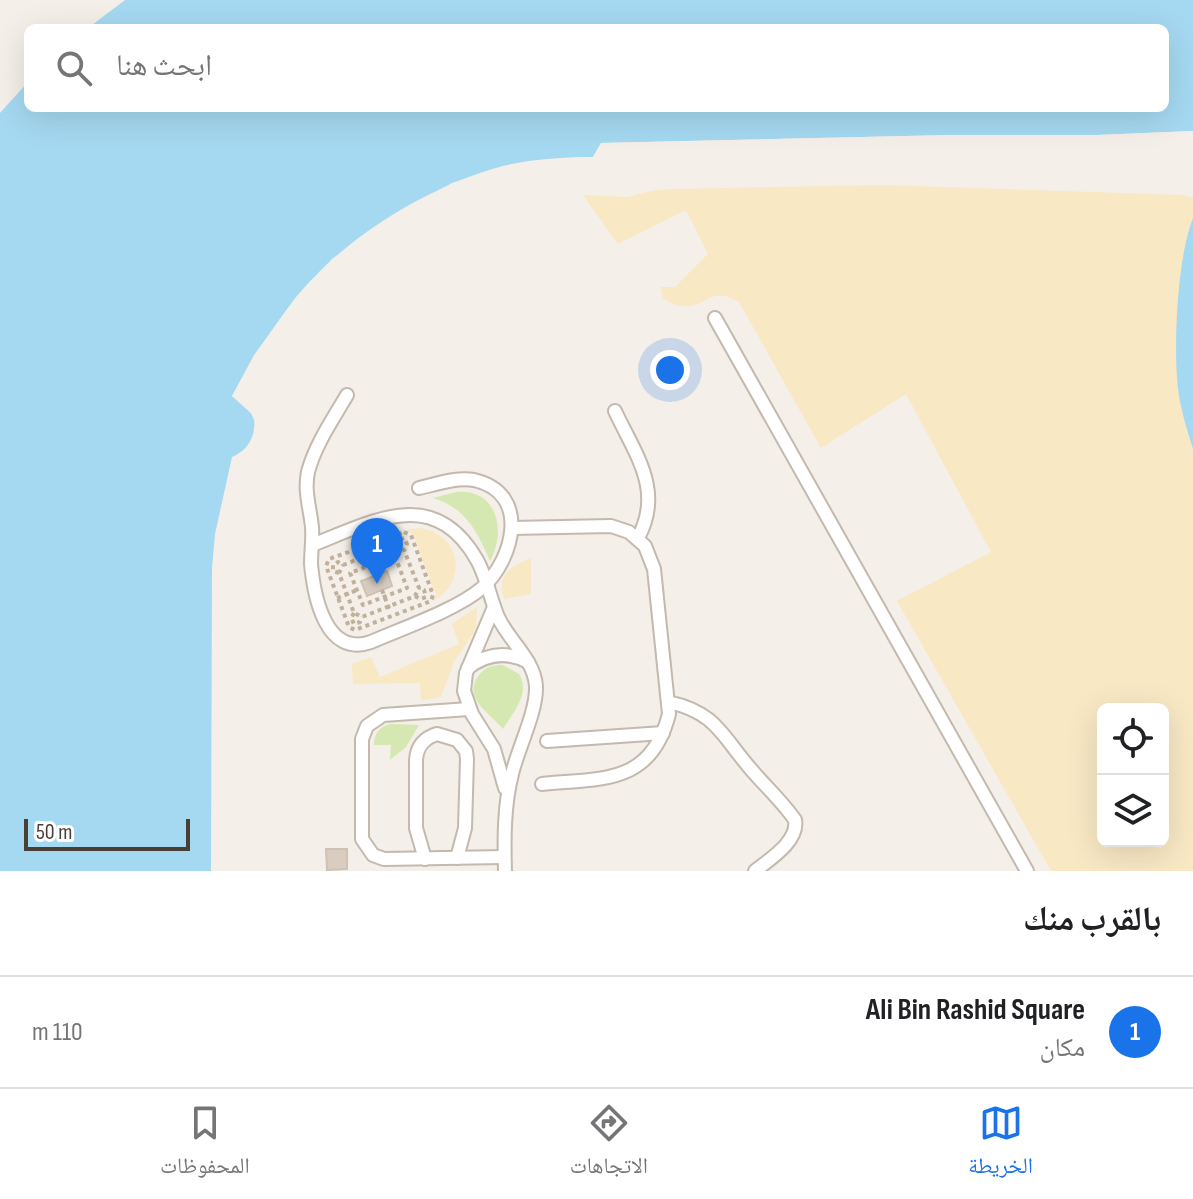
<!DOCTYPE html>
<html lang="ar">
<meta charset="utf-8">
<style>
body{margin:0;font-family:"Sofia Sans Condensed","Noto Naskh Arabic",sans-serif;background:#f2f2f2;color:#202124;direction:rtl}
.controls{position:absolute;right:24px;bottom:24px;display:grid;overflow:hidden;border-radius:12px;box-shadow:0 8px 32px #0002}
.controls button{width:72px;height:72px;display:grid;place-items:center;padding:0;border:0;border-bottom:2px solid #e0e0e0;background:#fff;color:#202124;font:40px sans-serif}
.scale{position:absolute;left:24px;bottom:20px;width:166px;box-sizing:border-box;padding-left:8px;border:4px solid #483f37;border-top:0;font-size:22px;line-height:28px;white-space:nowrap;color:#483f37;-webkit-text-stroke:6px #fff;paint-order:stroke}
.you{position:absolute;left:670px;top:370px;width:28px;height:28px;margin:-20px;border:6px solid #fff;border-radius:50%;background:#1a73e8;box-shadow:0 0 0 12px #1a73e833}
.badge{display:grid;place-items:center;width:52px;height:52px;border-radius:50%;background:#1a73e8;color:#fff;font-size:26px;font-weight:700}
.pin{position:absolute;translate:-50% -66px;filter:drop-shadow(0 2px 4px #0008)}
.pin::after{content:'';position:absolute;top:42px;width:28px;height:24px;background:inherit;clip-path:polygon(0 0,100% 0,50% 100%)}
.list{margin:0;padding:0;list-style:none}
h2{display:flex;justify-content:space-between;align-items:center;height:104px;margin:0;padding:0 32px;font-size:34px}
h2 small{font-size:26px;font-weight:400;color:#757577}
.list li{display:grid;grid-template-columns:52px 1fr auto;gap:24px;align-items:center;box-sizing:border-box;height:112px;padding:0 32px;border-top:2px solid #e0e0e0}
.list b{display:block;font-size:30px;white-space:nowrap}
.list p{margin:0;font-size:26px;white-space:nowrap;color:#757577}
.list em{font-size:26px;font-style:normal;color:#757577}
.icon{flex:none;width:44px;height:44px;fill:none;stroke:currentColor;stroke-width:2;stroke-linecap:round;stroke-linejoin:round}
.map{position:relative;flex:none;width:1193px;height:871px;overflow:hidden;direction:ltr}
.search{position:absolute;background:#fff;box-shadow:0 8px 32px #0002;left:24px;right:24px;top:24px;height:88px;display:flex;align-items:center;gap:20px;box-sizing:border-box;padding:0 28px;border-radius:12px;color:#757577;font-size:30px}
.sheet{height:216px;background:#fff}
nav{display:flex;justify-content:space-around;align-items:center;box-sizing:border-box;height:112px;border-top:2px solid #e0e0e0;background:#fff;font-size:22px;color:#757577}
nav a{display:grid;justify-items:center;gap:4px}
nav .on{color:#1a73e8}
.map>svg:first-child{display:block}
.green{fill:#d5e8b1}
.sand{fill:#f8e8c4;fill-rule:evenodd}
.water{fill:#a5d9f1}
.pier{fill:#f4efe8}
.building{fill:#d9cdc1;stroke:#d1c1b1;stroke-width:2}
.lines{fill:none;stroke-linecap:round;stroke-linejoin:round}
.service-casing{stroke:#c3b9ae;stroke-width:16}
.path{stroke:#c1b09c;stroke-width:4;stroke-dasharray:4 4;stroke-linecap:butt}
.service{stroke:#fff;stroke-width:12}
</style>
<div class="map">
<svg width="1193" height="871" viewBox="0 0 1193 871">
<rect width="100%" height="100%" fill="#f4efe8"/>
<!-- green -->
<g class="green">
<path d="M456 492C497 488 507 531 490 561 477 531 466 508 433 498Z"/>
<path d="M503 665 519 674C531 694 513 712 503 729 491 714 461 698 479 675 485 667 493 665 503 665Z"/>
<path d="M390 724 419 725 406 747 390 760 391 745H374C374 734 379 727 390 724Z"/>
</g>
<!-- sand -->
<g class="sand">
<path d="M881 185 1183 195 1193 198V218L1187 235 1178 306 1177 379 1193 449V871H1051L897 601 991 552 906 394 821 448 739 302C709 284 706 309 682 306 676 306 668 301 663 299L661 287H675L708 254 686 210 618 244 583 195 627 197 651 191 670 189ZM1103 709H1163V841H1103Z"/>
<path d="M420 528C461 535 469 581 433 601L436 595 413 534 406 530Z"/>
<path d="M531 558V594L504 599C497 573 510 567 531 558Z"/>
<path d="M477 607 476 629 454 662 441 697 421 701 420 683 353 684 352 664 371 657 380 677 459 644 452 624Z"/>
</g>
<!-- water -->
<g class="water">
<path d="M125 0H1193V131L1097 135H950L601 143 593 157C563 157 532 159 503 166 428 186 343 238 295 299 271 329 251 362 232 396L254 416C256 435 250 449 232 457L215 534 212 568 211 871H0V113L28 82V108H1165V28H88Z"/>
<path d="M1193 218V449C1186 427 1178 401 1177 377 1174 335 1178 256 1193 218Z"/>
</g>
<!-- pier -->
<path class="pier" d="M1193 131V135L1097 139H950L604 147 594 161 536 165 505 170 453 187 401 216 335 262 299 300 258 357 237 395 257 414 255 422 250 411 232 396 254 355 296 297 332 259 399 212 452 183 504 166 536 161 593 157 601 143 950 135H1097Z"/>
<!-- building -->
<g class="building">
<path d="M387 571 392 586 367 596 361 581Z"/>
<path d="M326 849H347V869L327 870Z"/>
</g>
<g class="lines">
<!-- service casing -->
<g class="service-casing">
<g id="service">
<path d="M715 318 1027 871"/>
<path d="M347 395C333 419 315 445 308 472 304 491 310 508 312 527 313 539 311 551 311 564 314 597 326 658 371 642 403 628 456 610 482 588 514 559 531 493 474 480 456 477 437 484 419 488"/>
<path d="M615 411C635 454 664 490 638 538"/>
<path d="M512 528 611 526 629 532 645 546 654 569 669 714C651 785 602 778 542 784"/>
<path d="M312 545C374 521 434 485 477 560 487 578 490 598 498 617 509 641 534 659 536 686 537 712 518 748 512 774 504 805 504 839 505 871"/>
<path d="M494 607 466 673 464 691 472 714 494 749 505 788"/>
<path d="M468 668C487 653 507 651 528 662"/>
<path d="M668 702C715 712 721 734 749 767 764 785 782 801 795 820 799 841 770 859 755 871"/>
<path d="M469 709 383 715 367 726 362 739V839L373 855 384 859 504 857"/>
<path d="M547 741 663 733"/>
<path d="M425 859 416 828V760C417 746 424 738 437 734L457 740 466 751 467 759 465 828 457 858"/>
</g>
</g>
<!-- path -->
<g class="path">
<path d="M404 532 411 535 433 595 431 601 355 630 349 627 326 566 329 559Z"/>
<path d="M395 545 398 540 404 538 407 544 404 550"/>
<path d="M395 556 407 588 363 605 350 573Z"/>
<path d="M339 573 333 571V565L338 562 343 565 395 545 404 550 419 588 415 596 362 617 354 613 339 573 343 565"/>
<path d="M382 590 390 611"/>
<path d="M415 596 420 599 426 597 424 590 419 588"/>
<path d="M337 598 357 590"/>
<path d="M354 613 351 618 354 624 360 622 362 617"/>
</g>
<!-- service -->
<use href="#service" class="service"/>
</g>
</svg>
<div class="controls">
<button><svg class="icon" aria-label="locate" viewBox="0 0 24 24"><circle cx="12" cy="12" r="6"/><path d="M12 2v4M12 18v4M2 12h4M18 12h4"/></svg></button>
<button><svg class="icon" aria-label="layers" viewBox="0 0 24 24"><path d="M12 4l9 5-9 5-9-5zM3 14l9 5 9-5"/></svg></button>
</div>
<div class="scale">50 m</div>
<div class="you"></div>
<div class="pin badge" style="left:377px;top:584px">1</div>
<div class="search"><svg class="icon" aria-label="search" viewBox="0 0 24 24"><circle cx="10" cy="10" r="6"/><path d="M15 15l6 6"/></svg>ابحث هنا</div>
</div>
<section class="sheet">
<h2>بالقرب منك<small></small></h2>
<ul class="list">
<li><span class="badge">1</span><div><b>Ali Bin Rashid Square</b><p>مكان</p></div><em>110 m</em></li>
</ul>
</section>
<nav>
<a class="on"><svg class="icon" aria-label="map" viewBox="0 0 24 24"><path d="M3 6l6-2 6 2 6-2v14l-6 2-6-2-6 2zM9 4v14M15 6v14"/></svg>الخريطة</a>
<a><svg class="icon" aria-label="directions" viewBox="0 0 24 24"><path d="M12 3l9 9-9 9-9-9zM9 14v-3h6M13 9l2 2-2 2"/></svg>الاتجاهات</a>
<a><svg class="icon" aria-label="saved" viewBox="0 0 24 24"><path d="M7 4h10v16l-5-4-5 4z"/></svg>المحفوظات</a>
</nav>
